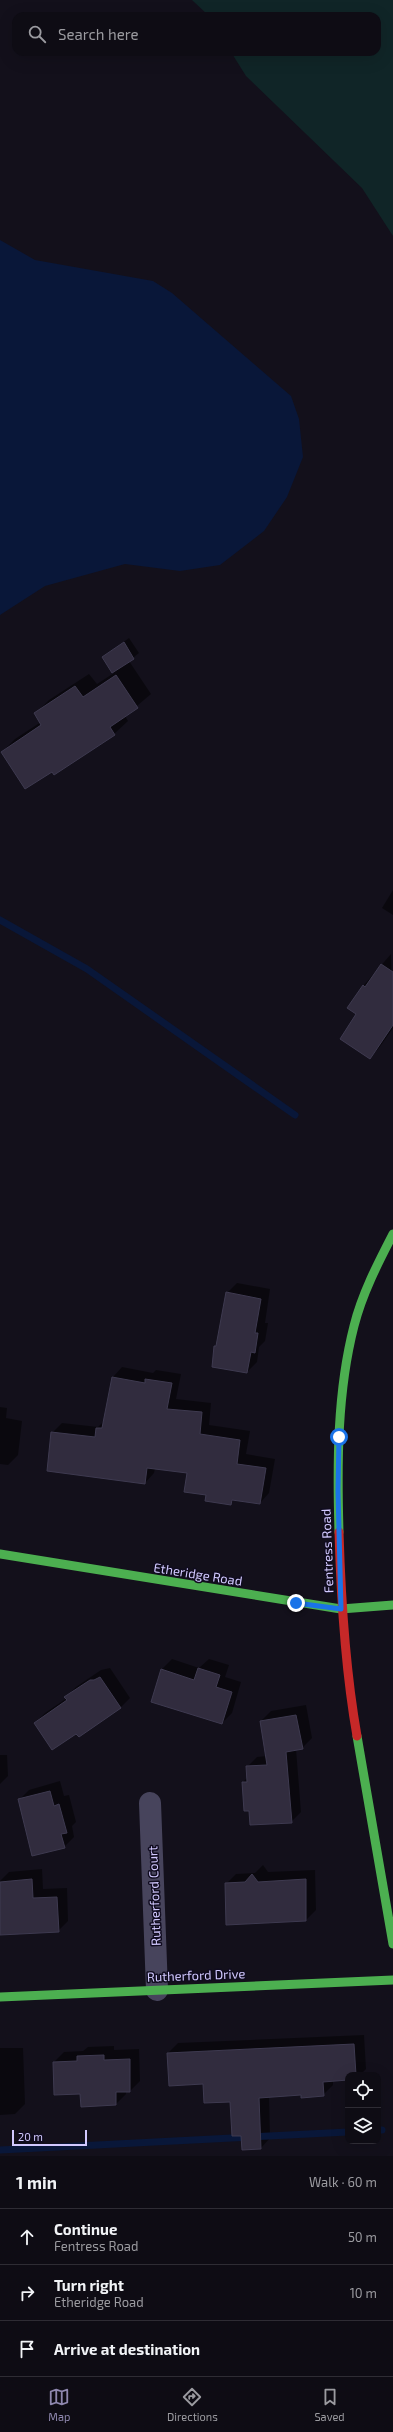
<!DOCTYPE html>
<meta charset="utf-8">
<style>
body{margin:0;font-family:"Exo 2",sans-serif;background:#17151d;color:#f1f3f6}
.controls{position:absolute;right:12px;bottom:12px;display:grid;overflow:hidden;border-radius:8px;box-shadow:0 4px 16px #0002}
.controls button{width:36px;height:36px;display:grid;place-items:center;padding:0;border:0;border-bottom:1px solid #2e2c34;background:#0e0c14;color:#f1f3f6;font:20px sans-serif}
.scale{position:absolute;left:12px;bottom:10px;width:75px;box-sizing:border-box;padding-left:4px;border:2px solid #d2c9ff;border-top:0;font-size:11px;line-height:14px;white-space:nowrap;color:#d2c9ff;-webkit-text-stroke:3px #100c1f;paint-order:stroke}
.stop{position:absolute;width:12px;height:12px;margin:-9px;border:3px solid #1a73e8;border-radius:50%;background:#fff}
.stop.end{background:#1a73e8;border-color:#fff;box-shadow:0 1px 4px #0008}
.list{margin:0;padding:0;list-style:none}
h2{display:flex;justify-content:space-between;align-items:center;height:52px;margin:0;padding:0 16px;font-size:17px}
h2 small{font-size:13px;font-weight:400;color:#9b9ba0}
.list li{display:grid;grid-template-columns:26px 1fr auto;gap:12px;align-items:center;box-sizing:border-box;height:56px;padding:0 16px;border-top:1px solid #2e2c34}
.list b{display:block;font-size:15px;white-space:nowrap}
.list p{margin:0;font-size:13px;white-space:nowrap;color:#9b9ba0}
.list em{font-size:13px;font-style:normal;color:#9b9ba0}
.icon{flex:none;width:22px;height:22px;fill:none;stroke:currentColor;stroke-width:2;stroke-linecap:round;stroke-linejoin:round}
.map{position:relative;flex:none;width:393px;height:2156px;overflow:hidden}
.search{position:absolute;background:#0e0c14;box-shadow:0 4px 16px #0002;left:12px;right:12px;top:12px;height:44px;display:flex;align-items:center;gap:10px;box-sizing:border-box;padding:0 14px;border-radius:12px;color:#9b9ba0;font-size:15px}
.sheet{height:220px;background:#0e0c14}
nav{display:flex;justify-content:space-around;align-items:center;box-sizing:border-box;height:56px;border-top:1px solid #2e2c34;background:#0e0c14;font-size:11px;color:#9b9ba0}
nav a{display:grid;justify-items:center;gap:2px}
nav .on{color:#8f88af}
.map>svg:first-child{display:block}
.green{fill:#102527}
.water{fill:#091739}
.shadow{fill:#0007}
.lines{fill:none;stroke-linecap:round;stroke-linejoin:round}
.stream{stroke:#091739;stroke-width:7}
.building{fill:#312c3e;stroke:#3e3a50}
.street{stroke:#47445c;stroke-width:22}
.fast{stroke:#4caf50;stroke-width:9}
.jam{stroke:#c62828;stroke-width:9}
.route{stroke:#1a73e8;stroke-width:5}
.labels{text-anchor:middle;stroke-width:3;stroke-linejoin:round;paint-order:stroke}
.street-label{font-size:13px;fill:#d2c9ff;stroke:#100c1f}
</style>
<div class="map">
<svg width="393" height="2156" viewBox="0 0 393 2156">
<rect width="100%" height="100%" fill="#13101b"/>
<!-- green -->
<path class="green" d="M192 0H393V236L362 188 246 76 231 52H377V16H209Z"/>
<!-- water -->
<path class="water" d="M0 240 35 260 153 281 172 293 291 396 299 419 303 457 287 497 264 531 220 565 180 571 125 564 45 586 0 615Z"/>
<!-- shadow -->
<g class="shadow">
<path d="M129 638 139 653 129 661 151 694 125 716 128 721 114 734 52 770 2 752 15 739 41 722 35 714 49 700 89 674 97 684 114 673 103 657Z"/>
<path d="M393 890V915L382 908Z"/>
<path d="M391 954 393 1028 379 1048 369 1058 357 1014 348 1008 364 985Z"/>
<path d="M237 1283 270 1289 265 1323H268L265 1341 259 1347 257 1362 247 1372 215 1346 218 1343 227 1293Z"/>
<path d="M122 1367 153 1373 156 1370 181 1374 176 1399 211 1403 209 1425 250 1431 246 1454 275 1459 269 1493 260 1503 235 1499 230 1504 207 1494 188 1472 155 1468 154 1473 145 1483 52 1433 62 1423 98 1427 104 1421 113 1377Z"/>
<path d="M0 1407 7 1408 6 1418 22 1421 18 1455 8 1465 0 1464Z"/>
<path d="M172 1659 199 1668 209 1659 229 1665 225 1677 241 1682 232 1713 222 1723 162 1669Z"/>
<path d="M110 1668 130 1698 120 1708 77 1732 35 1723 45 1713 67 1698 66 1697 76 1687 101 1670Z"/>
<path d="M306 1705 312 1738 302 1748 296 1749 301 1812 291 1822 250 1810 243 1782 248 1777 247 1767 257 1757 267 1756 261 1721 271 1711Z"/>
<path d="M0 1755H7L8 1776 0 1784Z"/>
<path d="M60 1781 64 1796 69 1795 76 1822 72 1826 74 1837 64 1847 19 1800 29 1790Z"/>
<path d="M263 1865 268 1872 315 1870 316 1910 306 1920 226 1884 236 1874 255 1873Z"/>
<path d="M42 1869 43 1889 67 1888 68 1921 58 1931 0 1934V1881L9 1872Z"/>
<path d="M364 2035 366 2069 360 2075H348V2079L333 2080V2085L323 2095 269 2096 270 2138 261 2148 242 2134 231 2101 204 2083 170 2085 168 2053 178 2043Z"/>
<path d="M114 2046V2050L139 2049 140 2081 130 2091H126V2094L116 2104 81 2093 54 2062 64 2052 83 2051 88 2047Z"/>
<path d="M0 2048H23L25 2104 15 2114 0 2115Z"/>
</g>
<g class="lines">
<!-- stream -->
<g class="stream">
<path d="M0 920 87 969 295 1115"/>
<path d="M378 2130H382"/>
<path d="M0 2150 348 2132"/>
</g>
</g>
<!-- building -->
<g class="building">
<path d="M124 642 134 659 112 673 102 657Z"/>
<path d="M116 675 138 708 110 727 115 735 54 775 52 772 25 789 1 752 41 725 34 713 75 686 83 697Z"/>
<path d="M381 964 393 972V1025L370 1059 340 1039 356 1014 347 1008 363 985 365 987Z"/>
<path d="M226 1292 261 1299 255 1333H258L255 1353 251 1352 247 1373 212 1367 214 1346H216Z"/>
<path d="M112 1377 145 1383V1379L172 1383 167 1409 202 1412 200 1434 240 1440 237 1464 266 1468 260 1504 232 1500 231 1505 205 1501 206 1495 184 1492 187 1473 147 1468 145 1484 47 1471 51 1432 95 1437 96 1428H102Z"/>
<path d="M198 1668 220 1675 216 1687 232 1692 222 1724 151 1702 161 1669 194 1680Z"/>
<path d="M100 1677 121 1708 79 1737 76 1734 52 1750 34 1723 67 1700 64 1697 90 1680H94Z"/>
<path d="M296 1715 303 1749 286 1752 292 1823 250 1825 249 1811H244L242 1782H247L246 1766 267 1765 260 1721Z"/>
<path d="M50 1791 54 1806 59 1804 67 1833 61 1834 65 1848 32 1856 18 1799Z"/>
<path d="M252 1874 258 1882 306 1879V1921L226 1925 225 1883 245 1882Z"/>
<path d="M32 1879 33 1898 57 1897 59 1932 0 1935V1882Z"/>
<path d="M354 2044 356 2075H348V2080L323 2082 324 2096 301 2098V2095L259 2098 261 2149 242 2150 241 2136H232L230 2102 204 2103 203 2084 169 2086 167 2053Z"/>
<path d="M104 2055V2060L130 2059V2092H116V2105L81 2107 80 2094 54 2095 53 2062 77 2061V2056Z"/>
</g>
<g class="lines">
<!-- street -->
<path class="street" d="M150 1803 157 1990"/>
<!-- fast -->
<g class="fast">
<path d="M339 1532C337 1464 337 1392 354 1326 362 1294 378 1263 393 1234"/>
<path d="M0 1554 341 1609 393 1605"/>
<path d="M357 1736 393 1944"/>
<path d="M0 1997 393 1980"/>
</g>
<!-- jam -->
<path class="jam" d="M339 1532C341 1601 345 1668 357 1736"/>
</g>
<g class="lines">
<!-- route -->
<path class="route" d="M296 1603 341 1609 338 1491 339 1437"/>
</g>
<g class="labels">
<!-- street labels -->
<g class="street-label">
<text transform="translate(327 1551) rotate(-92)" y="5">Fentress Road</text>
<text transform="translate(198 1574) rotate(9)" y="5">Etheridge Road</text>
<text transform="translate(154 1896) rotate(-92)" y="5">Rutherford Court</text>
<text transform="translate(196 1975) rotate(-2)" y="5">Rutherford Drive</text>
</g>
</g>
</svg>
<div class="controls">
<button><svg class="icon" aria-label="locate" viewBox="0 0 24 24"><circle cx="12" cy="12" r="6"/><path d="M12 2v4M12 18v4M2 12h4M18 12h4"/></svg></button>
<button><svg class="icon" aria-label="layers" viewBox="0 0 24 24"><path d="M12 4l9 5-9 5-9-5zM3 14l9 5 9-5"/></svg></button>
</div>
<div class="scale">20 m</div>
<div class="stop" style="left:339px;top:1437px"></div>
<div class="stop end" style="left:296px;top:1603px"></div>
<div class="search"><svg class="icon" aria-label="search" viewBox="0 0 24 24"><circle cx="10" cy="10" r="6"/><path d="M15 15l6 6"/></svg>Search here</div>
</div>
<section class="sheet">
<h2>1 min<small>Walk · 60 m</small></h2>
<ul class="list">
<li><svg class="icon" aria-label="ahead" viewBox="0 0 24 24"><path d="M12 20V5M6 11l6-6 6 6"/></svg><div><b>Continue</b><p>Fentress Road</p></div><em>50 m</em></li>
<li><svg class="icon" aria-label="right" viewBox="0 0 24 24"><path d="M7 20v-9h11M14 6l5 5-5 5"/></svg><div><b>Turn right</b><p>Etheridge Road</p></div><em>10 m</em></li>
<li><svg class="icon" aria-label="arrive" viewBox="0 0 24 24"><path d="M6 21V4h12l-3 4 3 4H6"/></svg><div><b>Arrive at destination</b></div></li>
</ul>
</section>
<nav>
<a class="on"><svg class="icon" aria-label="map" viewBox="0 0 24 24"><path d="M3 6l6-2 6 2 6-2v14l-6 2-6-2-6 2zM9 4v14M15 6v14"/></svg>Map</a>
<a><svg class="icon" aria-label="directions" viewBox="0 0 24 24"><path d="M12 3l9 9-9 9-9-9zM9 14v-3h6M13 9l2 2-2 2"/></svg>Directions</a>
<a><svg class="icon" aria-label="saved" viewBox="0 0 24 24"><path d="M7 4h10v16l-5-4-5 4z"/></svg>Saved</a>
</nav>
